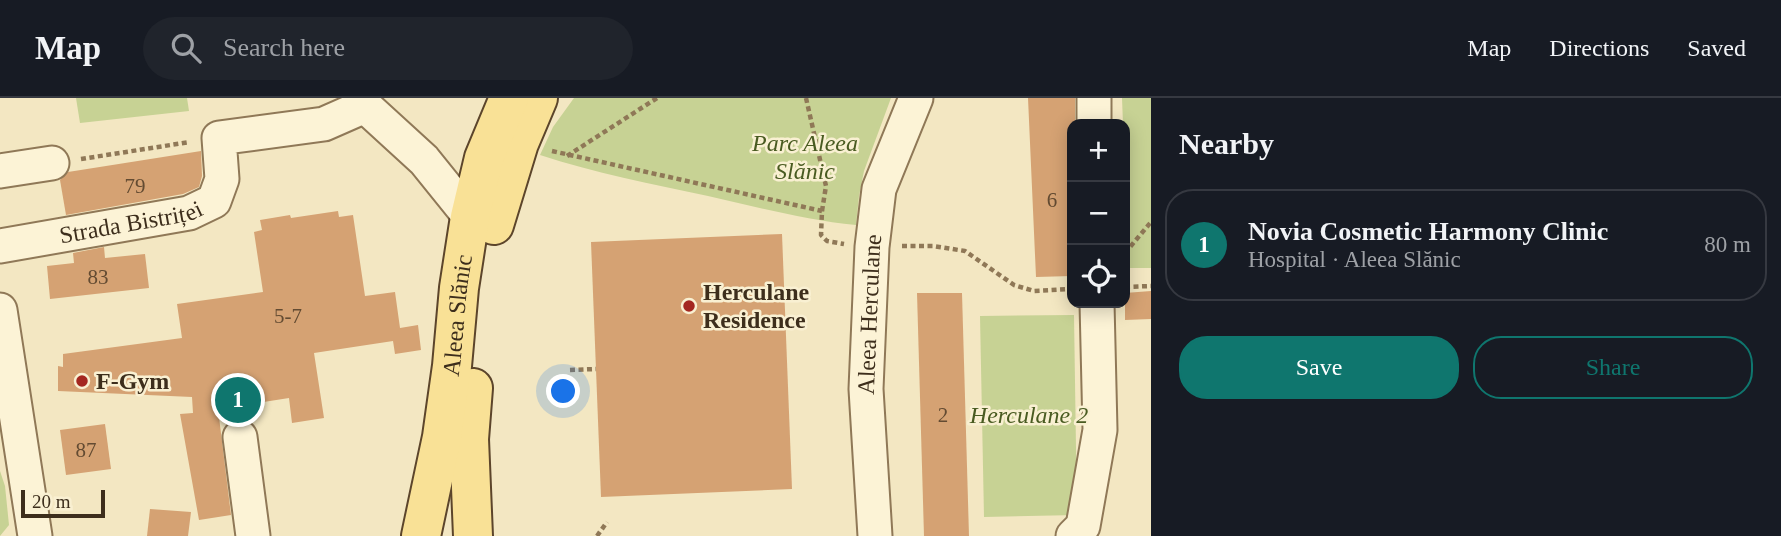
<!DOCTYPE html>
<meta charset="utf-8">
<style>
body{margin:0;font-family:"Times New Roman",serif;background:#20242c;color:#f1f3f6}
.controls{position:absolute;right:21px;top:21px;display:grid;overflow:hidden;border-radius:14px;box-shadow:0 4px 18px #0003}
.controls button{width:63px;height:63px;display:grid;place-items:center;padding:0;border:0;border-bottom:2px solid #363941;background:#171b24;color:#f1f3f6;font:35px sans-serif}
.scale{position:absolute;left:21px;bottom:18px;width:84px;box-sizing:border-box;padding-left:7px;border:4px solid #3d2e1c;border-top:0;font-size:19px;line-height:24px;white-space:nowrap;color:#3d2e1c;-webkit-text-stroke:5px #f9f0d2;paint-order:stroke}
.you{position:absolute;left:564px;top:294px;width:24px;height:24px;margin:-18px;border:5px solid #fff;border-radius:50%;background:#1a73e8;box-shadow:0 0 0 10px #1a73e833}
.badge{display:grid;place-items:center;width:46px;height:46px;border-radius:50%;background:#0f766e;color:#fff;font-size:23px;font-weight:700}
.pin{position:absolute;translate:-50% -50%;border:4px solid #fff;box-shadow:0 2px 7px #0006}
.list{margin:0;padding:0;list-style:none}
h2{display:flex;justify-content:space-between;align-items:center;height:91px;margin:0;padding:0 28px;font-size:30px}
h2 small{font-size:23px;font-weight:400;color:#9ea1a6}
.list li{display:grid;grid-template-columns:46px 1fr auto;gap:21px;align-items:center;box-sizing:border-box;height:112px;margin:0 14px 14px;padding:0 14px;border:2px solid #363941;border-radius:28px}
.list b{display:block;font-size:26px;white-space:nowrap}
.list p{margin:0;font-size:23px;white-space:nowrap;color:#9ea1a6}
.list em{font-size:23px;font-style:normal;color:#9ea1a6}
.actions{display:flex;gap:14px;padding:21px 28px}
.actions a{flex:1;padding:16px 0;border:2px solid #0f766e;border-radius:28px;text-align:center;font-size:24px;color:#0f766e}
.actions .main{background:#0f766e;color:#fff}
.icon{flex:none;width:38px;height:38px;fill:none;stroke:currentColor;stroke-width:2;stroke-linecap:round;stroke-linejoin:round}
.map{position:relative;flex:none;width:1151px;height:438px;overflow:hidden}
header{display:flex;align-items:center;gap:42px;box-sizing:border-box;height:98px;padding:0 35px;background:#171b24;border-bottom:2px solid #363941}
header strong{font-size:33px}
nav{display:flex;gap:38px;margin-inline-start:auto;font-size:24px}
.search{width:490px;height:63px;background:#20242c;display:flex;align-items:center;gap:18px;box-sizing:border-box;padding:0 24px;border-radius:38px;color:#9ea1a6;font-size:26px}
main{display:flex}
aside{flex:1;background:#171b24}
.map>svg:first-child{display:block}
.green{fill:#c7d294}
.building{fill:#d5a273}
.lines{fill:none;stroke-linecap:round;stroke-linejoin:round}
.minor-casing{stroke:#8f7857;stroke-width:37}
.major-casing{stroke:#5c452b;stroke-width:42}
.path{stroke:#8f7857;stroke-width:4.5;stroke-dasharray:5 3.5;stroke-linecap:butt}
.minor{stroke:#fcf3d6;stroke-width:33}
.major{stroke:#f9e196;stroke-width:38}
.poi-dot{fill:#a42720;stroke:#f9f0d2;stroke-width:2.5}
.labels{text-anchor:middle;stroke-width:5;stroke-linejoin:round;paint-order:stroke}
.number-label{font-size:21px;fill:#634b32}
.park-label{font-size:24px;font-style:italic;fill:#495b21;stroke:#f9f0d2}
.street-label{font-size:24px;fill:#3d2e1c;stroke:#f9f0d2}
.poi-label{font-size:24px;font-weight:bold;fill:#3d2e1c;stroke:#f9f0d2;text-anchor:start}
</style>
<header>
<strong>Map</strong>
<div class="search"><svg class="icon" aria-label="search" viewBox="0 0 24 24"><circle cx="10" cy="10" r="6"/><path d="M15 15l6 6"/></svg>Search here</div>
<nav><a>Map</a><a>Directions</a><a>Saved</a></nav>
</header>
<main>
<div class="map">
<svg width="1151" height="438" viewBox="0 0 1151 438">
<rect width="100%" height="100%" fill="#f3e7c2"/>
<!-- green -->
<g class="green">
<path d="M76 0H187L189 13 80 25Z"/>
<path d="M574 0H891L864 73 859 98 856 127C806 122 757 109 708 98 651 86 595 75 540 57L553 29Z"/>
<path d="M1122 0H1151V170H1125V26H1123Z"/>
<path d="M1074 217 1077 417 984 419 980 218Z"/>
<path d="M0 373 5 388 9 427 0 438Z"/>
</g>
<!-- building -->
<g class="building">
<path d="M1028 0H1075V26H1072V178L1036 179Z"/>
<path d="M201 53 202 78 199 89 183 96 66 117 60 82 68 74Z"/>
<path d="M338 113 339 119 353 117 365 198 395 194 400 230 418 227 421 252 395 256 393 243 314 255 324 320 292 325 289 300 218 311 231 417 199 422 180 316 193 315 192 299 58 293V268L63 269V256L182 240 177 206 263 194 254 134 262 132 260 122 290 117 291 120Z"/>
<path d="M782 136 792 391 601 399 591 144Z"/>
<path d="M104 149 105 160 145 156 149 190 50 201 47 168 74 165 73 155Z"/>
<path d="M1151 193V221L1125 222V195Z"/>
<path d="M917 195H962L969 438H924Z"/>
<path d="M105 326 111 371 66 377 60 332Z"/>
<path d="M150 411 191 414 188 438H147Z"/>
</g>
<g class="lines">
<!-- minor casing -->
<g class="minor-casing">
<g id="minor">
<path d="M363 0 365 8 424 62 470 119"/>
<path d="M1094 0V26"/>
<path d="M0 73 52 65"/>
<path id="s1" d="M0 148 189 115 214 103 222 81 219 40 324 26 365 8"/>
<path d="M0 212 35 438"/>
<path d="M240 339 253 438"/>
<path id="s2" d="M875 438 866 291 872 149 879 91 916 0"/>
<path d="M1073 438 1083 428 1100 332 1097 205"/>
</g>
</g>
<!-- major casing -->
<g class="major-casing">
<g id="major">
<path d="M494 127 519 45 538 0"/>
<path d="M473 290 469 341 473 438"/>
<path id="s3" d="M421 438 442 339 452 268 459 190 470 119 484 60 509 0"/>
</g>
</g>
<!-- path -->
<g class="path">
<path d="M806 0 826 88 822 113"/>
<path d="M552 53 822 113 821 137 827 143 844 146"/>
<path d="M567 58 657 0"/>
<path d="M81 61 190 44"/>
<path d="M902 148H933L965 153 1014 187 1034 193 1070 191"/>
<path d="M1125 155 1151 124"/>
<path d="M1125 189 1151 188"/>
<path d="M570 272 596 271"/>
<path d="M597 438 607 424"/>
</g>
<!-- minor -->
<use href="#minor" class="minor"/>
<!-- major -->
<use href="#major" class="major"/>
</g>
<!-- markers -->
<g class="poi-dot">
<circle cx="689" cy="208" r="7"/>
<circle cx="82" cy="283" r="7"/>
</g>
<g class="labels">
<!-- number labels -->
<g class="number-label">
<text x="135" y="95">79</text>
<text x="1052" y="109">6</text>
<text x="98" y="186">83</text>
<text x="288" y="225">5-7</text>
<text x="943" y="324">2</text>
<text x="86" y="359">87</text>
</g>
<!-- park labels -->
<g class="park-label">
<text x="805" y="53">Parc Aleea<tspan x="805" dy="28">Slănic</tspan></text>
<text x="1029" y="325">Herculane 2</text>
</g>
<!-- street labels -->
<g class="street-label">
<text dy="8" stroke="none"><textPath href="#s1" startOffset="133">Strada Bistriței</textPath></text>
<text dy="8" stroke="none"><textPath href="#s2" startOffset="222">Aleea Herculane</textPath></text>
<text dy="8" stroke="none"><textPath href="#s3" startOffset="224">Aleea Slănic</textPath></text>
</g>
<!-- poi labels -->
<g class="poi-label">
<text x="703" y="202">Herculane<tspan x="703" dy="28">Residence</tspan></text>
<text x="96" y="291">F-Gym</text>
</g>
</g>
</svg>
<div class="controls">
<button>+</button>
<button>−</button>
<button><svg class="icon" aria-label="locate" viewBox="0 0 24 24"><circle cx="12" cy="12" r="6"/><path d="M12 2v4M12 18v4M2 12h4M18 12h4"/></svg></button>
</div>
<div class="scale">20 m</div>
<div class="you"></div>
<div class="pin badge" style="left:238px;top:302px">1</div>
</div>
<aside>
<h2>Nearby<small></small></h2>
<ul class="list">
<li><span class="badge">1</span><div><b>Novia Cosmetic Harmony Clinic</b><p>Hospital · Aleea Slănic</p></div><em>80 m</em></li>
</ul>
<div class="actions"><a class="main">Save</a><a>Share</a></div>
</aside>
</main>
